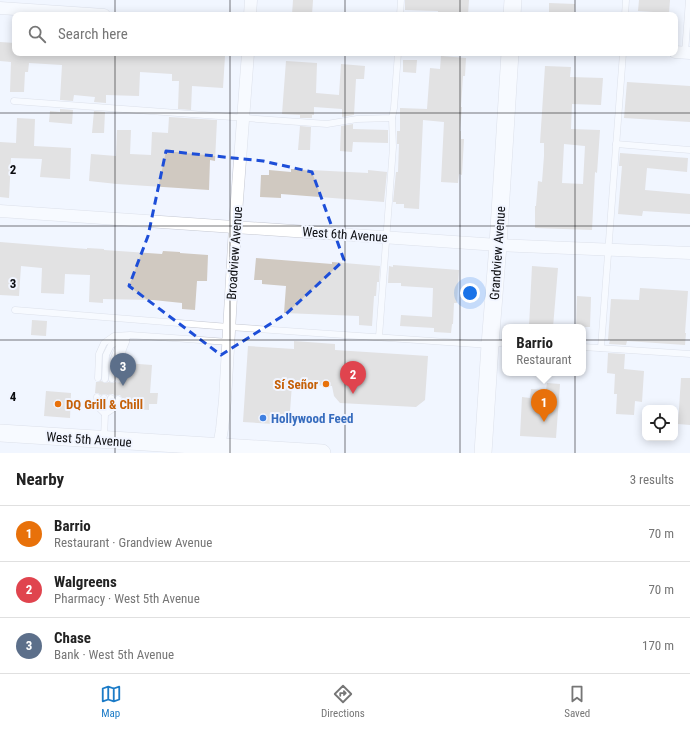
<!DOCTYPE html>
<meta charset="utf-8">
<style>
body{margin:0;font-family:"Roboto Condensed",sans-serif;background:#f6f6f6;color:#222}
.controls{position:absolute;right:12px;bottom:12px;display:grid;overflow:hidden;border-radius:8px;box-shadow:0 2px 10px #0003}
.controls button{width:36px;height:36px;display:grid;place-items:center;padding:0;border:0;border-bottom:1px solid #e0e0e0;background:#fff;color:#222;font:20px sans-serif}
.you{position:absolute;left:470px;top:293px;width:14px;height:14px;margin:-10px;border:3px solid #fff;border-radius:50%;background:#1a73e8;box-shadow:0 0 0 6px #1a73e833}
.badge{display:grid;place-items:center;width:26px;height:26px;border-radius:50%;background:#1b7bc7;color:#fff;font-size:13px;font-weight:700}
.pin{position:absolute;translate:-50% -33px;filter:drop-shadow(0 1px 2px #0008)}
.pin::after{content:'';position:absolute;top:21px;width:14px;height:12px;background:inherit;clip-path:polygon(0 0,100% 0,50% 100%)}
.popup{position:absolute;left:502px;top:324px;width:84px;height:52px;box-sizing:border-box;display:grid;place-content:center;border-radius:8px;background:#fff;filter:drop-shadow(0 1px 3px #0005);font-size:13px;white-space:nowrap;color:#767676}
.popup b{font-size:15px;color:#222}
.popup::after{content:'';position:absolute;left:50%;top:100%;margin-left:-8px;border:8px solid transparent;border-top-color:#fff}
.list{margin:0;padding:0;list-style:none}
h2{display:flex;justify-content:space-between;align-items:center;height:52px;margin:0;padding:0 16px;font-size:17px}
h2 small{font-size:13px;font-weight:400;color:#767676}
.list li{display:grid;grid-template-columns:26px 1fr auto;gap:12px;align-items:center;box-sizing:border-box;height:56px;padding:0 16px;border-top:1px solid #e0e0e0}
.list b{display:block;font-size:15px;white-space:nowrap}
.list p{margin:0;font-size:13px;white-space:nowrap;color:#767676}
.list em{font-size:13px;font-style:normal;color:#767676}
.icon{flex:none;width:22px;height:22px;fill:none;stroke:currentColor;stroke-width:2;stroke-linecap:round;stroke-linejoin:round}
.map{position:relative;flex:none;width:690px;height:453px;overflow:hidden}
.search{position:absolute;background:#fff;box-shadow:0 2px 10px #0003;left:12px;right:12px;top:12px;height:44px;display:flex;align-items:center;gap:10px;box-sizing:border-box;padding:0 14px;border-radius:8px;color:#767676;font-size:15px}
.sheet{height:220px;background:#fff}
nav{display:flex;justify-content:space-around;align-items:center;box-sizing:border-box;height:56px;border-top:1px solid #e0e0e0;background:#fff;font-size:11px;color:#767676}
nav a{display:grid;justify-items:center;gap:2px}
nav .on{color:#1b7bc7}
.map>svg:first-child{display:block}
.building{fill:#d0c9c1;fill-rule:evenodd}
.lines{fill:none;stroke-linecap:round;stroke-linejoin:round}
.lane-casing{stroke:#c5c8d2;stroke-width:7}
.street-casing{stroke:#c5c8d2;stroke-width:13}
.secondary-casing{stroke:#c5c8d2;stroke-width:18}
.lane{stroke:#fff;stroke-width:6}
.street{stroke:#fff;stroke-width:12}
.secondary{stroke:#fff;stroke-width:17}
.marked{fill:none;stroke:#1d4ed8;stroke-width:3;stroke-dasharray:8 5;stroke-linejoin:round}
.grid{fill:none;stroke:#0b0c0f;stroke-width:1;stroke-opacity:0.55}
.food-dot{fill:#e8710a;stroke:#f1f5ff;stroke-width:1.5}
.shop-dot{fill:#3f7fe0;stroke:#f1f5ff;stroke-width:1.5}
.labels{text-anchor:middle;stroke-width:4;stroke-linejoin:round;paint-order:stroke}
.street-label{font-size:13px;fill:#0b0c0f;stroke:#f1f5ff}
.food-label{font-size:13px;font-weight:bold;fill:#c56008;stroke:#f1f5ff;text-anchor:end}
.shop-label{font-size:13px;font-weight:bold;fill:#366cbe;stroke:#f1f5ff;text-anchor:start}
.grid-label{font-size:13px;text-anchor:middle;font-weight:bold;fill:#0b0c0f;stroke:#f1f5ff;stroke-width:4;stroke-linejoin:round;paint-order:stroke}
</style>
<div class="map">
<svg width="690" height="453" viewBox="0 0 690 453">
<rect width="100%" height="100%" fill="#f1f5ff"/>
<!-- building -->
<g class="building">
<path d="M293 0H313L312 15H292Z"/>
<path d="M405 0H469L468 15 438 12V11L405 10Z"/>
<path d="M639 0H670L669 13 638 11Z"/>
<path d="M549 3 575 4 574 15H549Z"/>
<path d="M0 42 15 43V53H185L225 56 223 88 192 86 191 110 178 109 179 81H172V74L140 72 139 96 106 95V103L94 102 95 97 74 95 73 101 60 100 62 65 29 63 28 72H25L24 92H10L11 62 0 61Z"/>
<path d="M441 56 466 58 465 76H463L461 107H462L460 131H461V139H464L462 175 459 174 458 183 441 182 444 122 423 120 419 209 404 208V204H396V202H393L396 172H398L399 144H397V131H400V108L427 109 430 68 440 69Z"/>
<path d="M403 60H417L416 73 403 72Z"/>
<path d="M286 61 317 63 316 93 339 95 341 64 365 66 364 79H356L354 115 342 117V109L314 107V115H312V118H300V115L282 114Z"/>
<path d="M545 66 571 67 570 77 603 78 601 105 572 104 571 129 600 130 597 173 595 172 592 230 535 228V206H536L538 181 542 182 544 156V143H540ZM564 144 585 146 583 184 562 183Z"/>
<path d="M627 82 690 86V122L624 118Z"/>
<path d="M60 109 73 110 72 124 49 122 50 111 60 112Z"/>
<path d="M94 111 105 112 104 133H92Z"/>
<path d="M169 117 217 120 215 161 210 160 209 190 117 184 89 181 91 154 116 156 117 130H131L130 154 151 155 152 132 168 133Z"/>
<path d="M17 118 35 119 34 146 71 148 70 179 40 177 42 159 11 158 9 198 0 197V142L16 143Z"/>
<path d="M353 124V129L388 130V143L353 142 352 152 340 151 341 126Z"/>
<path d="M300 126 311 127 310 150H298Z"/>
<path d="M620 153 688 158 687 172 647 168 645 190 690 194V214L643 211 642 216 618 214 622 166H619Z"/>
<path d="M291 169 368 173V170L387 172 384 202 281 194V198L260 197 261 175H269V170L291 172Z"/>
<path d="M0 242 87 249V248L104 249V250L162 254 163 251 180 252V253L208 255 207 281H197L195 310 182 309V303L153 300 103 299V303L89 302 90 275 65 274 64 294 41 293 42 268 21 266 19 296 0 295Z"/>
<path d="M256 258 332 264V262L380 266 379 282H377L376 296H374L372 326 359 325V316L284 313 286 286 262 284V280H254Z"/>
<path d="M393 265 459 270 457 303H454L453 324H452L451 333 434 332V328L400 326 401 315 432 317 433 288 401 286V283H388L389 266 393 267Z"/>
<path d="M532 266 558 268 553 327H529Z"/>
<path d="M640 288 688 291 685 333H686L685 345 627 341 626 345 609 344 610 340H608L611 299 639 300Z"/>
<path d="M577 296 591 297 590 327H576Z"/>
<path d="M32 320 47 321 46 336 31 335Z"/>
<path d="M294 341 335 344V350L428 356 425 400 416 407 340 403 334 396 332 386 292 384 289 425 243 422 248 346 294 349Z"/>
<path d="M608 353 625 354 624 369 644 371 642 402 635 401 634 415 616 414 617 394H614L615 374 607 373Z"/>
<path d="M125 363 152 365 150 393H158L157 404H149V410L122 408 123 399 120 395H117L115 396 113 394H111L108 395 104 394 101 395 98 393H95L96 382H98L101 381 105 383 109 382 112 383 116 382 119 383 122 382 124 380Z"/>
<path d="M681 378H690V425L678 424Z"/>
<path d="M547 383 560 384 556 438 520 436 522 397 530 398 531 389 546 390Z"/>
<path d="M46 391 71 393 70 418 44 416Z"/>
</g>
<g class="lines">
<!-- lane casing -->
<g class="lane-casing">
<g id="lane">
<path d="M400 15 401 0"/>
<path d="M625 15 626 0"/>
<path d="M685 53 689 0"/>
<path d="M14 101 327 124 357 119 392 118 394 108 398 53"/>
<path d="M616 144 690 150"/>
<path d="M15 310 229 327 490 345 505 342"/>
<path d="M379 337 393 147 392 118"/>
<path d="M583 347 690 354"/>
<path d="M601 348 623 53"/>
<path d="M98 378 99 354 104 343 114 336 130 335 229 342"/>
<path d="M105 379 106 355 111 345 127 337"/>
<path d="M112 379 114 358 118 348 126 339"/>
<path d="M119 379C120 366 120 354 126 342"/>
<path d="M97 397 98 407 105 414"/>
<path d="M104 398 105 414 104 438"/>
<path d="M106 412 111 398"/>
<path d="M105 414 114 408 118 399"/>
</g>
</g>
<!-- street casing -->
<g class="street-casing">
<g id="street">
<path d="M0 8 104 15"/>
<path d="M250 15 251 0"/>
<path d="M675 52 690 53"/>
<path d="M0 211 498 245 690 253"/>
<path d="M218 453 222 429 225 400 235 227 248 53"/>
</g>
</g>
<!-- secondary casing -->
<g class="secondary-casing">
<g id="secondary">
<path d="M512 15 513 0"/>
<path d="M0 433 322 453"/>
<path d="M483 453 490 345 498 245 510 53"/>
</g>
</g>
<!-- lane -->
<use href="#lane" class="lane"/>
<!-- street -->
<use href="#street" class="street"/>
<!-- secondary -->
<use href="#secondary" class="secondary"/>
</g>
<!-- marked area -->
<path d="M0 0H690V453H0ZM166 151 263 161 312 172 344 260 286 314 221 355 129 286 148 236Z" fill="#f1f5ff" fill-opacity=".55" fill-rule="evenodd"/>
<path class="marked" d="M166 151 263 161 312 172 344 260 286 314 221 355 129 286 148 236Z"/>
<!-- grid -->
<path class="grid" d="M115 0V15M230 0V15M345 0V15M460 0V15M575 0V15M115 53V453M230 53V453M345 53V453M460 53V453M575 53V453M0 113H690M0 226H690M0 340H690"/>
<!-- markers -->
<g class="food-dot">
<circle cx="326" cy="384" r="4"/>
<circle cx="58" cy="404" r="4"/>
</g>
<circle class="shop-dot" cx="263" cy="418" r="4"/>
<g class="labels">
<!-- street labels -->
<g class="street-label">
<text transform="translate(345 234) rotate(4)" y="5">West 6th Avenue</text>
<text transform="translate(234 253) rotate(-86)" y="5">Broadview Avenue</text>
<text transform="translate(497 253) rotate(-86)" y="5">Grandview Avenue</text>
<text transform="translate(89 439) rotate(4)" y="5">West 5th Avenue</text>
</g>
<!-- food labels -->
<g class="food-label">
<text x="318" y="389">Sí Señor</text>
<text x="66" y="409" text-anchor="start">DQ Grill &amp; Chill</text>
</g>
<!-- shop labels -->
<g class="shop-label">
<text x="271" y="423">Hollywood Feed</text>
</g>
</g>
<g class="grid-label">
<text x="13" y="174">2</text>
<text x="13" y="288">3</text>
<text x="13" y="401">4</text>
</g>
</svg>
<div class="controls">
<button><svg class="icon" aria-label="locate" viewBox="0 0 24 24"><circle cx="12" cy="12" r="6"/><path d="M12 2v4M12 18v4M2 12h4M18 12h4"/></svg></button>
</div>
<div class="you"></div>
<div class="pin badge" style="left:544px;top:422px;background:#e8710a">1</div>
<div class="popup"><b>Barrio</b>Restaurant</div>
<div class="pin badge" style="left:353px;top:394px;background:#e0444e">2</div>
<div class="pin badge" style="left:123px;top:386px;background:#5c6f8a">3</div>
<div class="search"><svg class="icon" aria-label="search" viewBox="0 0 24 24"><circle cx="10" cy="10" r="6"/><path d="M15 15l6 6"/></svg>Search here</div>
</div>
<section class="sheet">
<h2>Nearby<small>3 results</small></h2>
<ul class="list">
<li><span class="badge" style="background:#e8710a">1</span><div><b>Barrio</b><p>Restaurant · Grandview Avenue</p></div><em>70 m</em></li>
<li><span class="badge" style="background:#e0444e">2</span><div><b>Walgreens</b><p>Pharmacy · West 5th Avenue</p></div><em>70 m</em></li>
<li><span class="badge" style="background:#5c6f8a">3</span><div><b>Chase</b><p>Bank · West 5th Avenue</p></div><em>170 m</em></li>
</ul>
</section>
<nav>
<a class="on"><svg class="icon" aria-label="map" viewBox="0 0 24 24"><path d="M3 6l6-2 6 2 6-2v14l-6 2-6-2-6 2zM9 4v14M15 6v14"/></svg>Map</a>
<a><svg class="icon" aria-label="directions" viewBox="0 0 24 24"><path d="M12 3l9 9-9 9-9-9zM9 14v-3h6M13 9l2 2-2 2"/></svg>Directions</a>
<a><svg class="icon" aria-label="saved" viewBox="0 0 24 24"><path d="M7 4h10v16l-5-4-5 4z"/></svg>Saved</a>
</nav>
